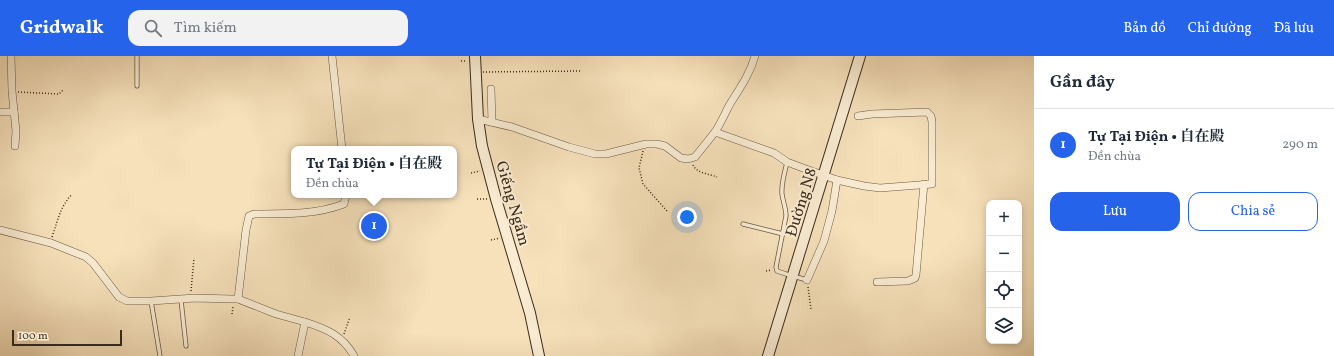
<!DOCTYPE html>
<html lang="vi">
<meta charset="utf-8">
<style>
body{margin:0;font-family:Vollkorn,"Noto Serif SC",serif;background:#f2f2f3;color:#1f2937}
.controls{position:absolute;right:12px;bottom:12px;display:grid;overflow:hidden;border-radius:8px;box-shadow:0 2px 6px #0003}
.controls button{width:36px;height:36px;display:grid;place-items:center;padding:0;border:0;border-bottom:1px solid #e0e1e3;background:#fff;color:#1f2937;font:20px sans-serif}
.scale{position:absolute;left:12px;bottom:10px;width:110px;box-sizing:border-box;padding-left:4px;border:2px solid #3a2b1a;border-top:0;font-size:11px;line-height:14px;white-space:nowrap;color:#3a2b1a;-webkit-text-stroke:3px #f9ecd3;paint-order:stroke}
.you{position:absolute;left:687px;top:161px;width:14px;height:14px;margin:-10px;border:3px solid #fff;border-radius:50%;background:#1a73e8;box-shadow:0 0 0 6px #1a73e833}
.badge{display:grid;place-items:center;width:26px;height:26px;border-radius:50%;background:#2563eb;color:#fff;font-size:13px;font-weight:700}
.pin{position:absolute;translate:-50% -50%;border:2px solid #fff;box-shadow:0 1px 4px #0006}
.popup{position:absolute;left:291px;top:90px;width:166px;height:52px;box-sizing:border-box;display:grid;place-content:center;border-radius:8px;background:#fff;filter:drop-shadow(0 1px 3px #0005);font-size:13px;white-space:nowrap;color:#747a83}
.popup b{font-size:15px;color:#1f2937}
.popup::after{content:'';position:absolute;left:50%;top:100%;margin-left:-8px;border:8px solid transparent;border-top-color:#fff}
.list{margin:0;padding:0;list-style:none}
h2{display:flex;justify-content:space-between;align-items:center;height:52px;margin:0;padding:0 16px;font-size:17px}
h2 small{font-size:13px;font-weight:400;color:#747a83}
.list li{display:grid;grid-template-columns:26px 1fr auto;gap:12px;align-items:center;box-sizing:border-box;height:72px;padding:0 16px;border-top:1px solid #e0e1e3}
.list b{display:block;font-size:15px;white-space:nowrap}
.list p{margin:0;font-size:13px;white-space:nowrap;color:#747a83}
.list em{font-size:13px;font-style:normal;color:#747a83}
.actions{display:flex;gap:8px;padding:12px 16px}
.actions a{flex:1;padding:9px 0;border:1px solid #2563eb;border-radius:12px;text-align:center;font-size:14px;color:#2563eb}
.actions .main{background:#2563eb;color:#fff}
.icon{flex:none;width:22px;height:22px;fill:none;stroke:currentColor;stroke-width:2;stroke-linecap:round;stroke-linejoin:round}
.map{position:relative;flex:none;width:1034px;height:300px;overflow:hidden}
header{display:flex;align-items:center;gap:24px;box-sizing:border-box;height:56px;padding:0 20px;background:#2563eb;color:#fff}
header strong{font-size:19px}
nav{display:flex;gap:22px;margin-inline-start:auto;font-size:14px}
.search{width:280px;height:36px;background:#f2f2f3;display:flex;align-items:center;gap:10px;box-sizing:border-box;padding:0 14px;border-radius:12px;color:#747a83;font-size:15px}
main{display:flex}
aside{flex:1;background:#fff}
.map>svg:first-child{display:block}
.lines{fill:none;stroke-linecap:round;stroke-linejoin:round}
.lane-casing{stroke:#695842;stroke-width:5}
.street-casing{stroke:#695842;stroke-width:8}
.secondary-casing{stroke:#3a2b1a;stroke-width:12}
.path{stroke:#3a2b1a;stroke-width:1.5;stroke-dasharray:1 2;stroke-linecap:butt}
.lane{stroke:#f9ecd3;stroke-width:3.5}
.street{stroke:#f9ecd3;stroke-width:7}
.secondary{stroke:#f9ecd3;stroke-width:10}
.labels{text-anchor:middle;stroke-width:4;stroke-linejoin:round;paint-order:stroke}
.street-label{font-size:16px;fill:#3a2b1a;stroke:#f9ecd3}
</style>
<header>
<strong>Gridwalk</strong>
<div class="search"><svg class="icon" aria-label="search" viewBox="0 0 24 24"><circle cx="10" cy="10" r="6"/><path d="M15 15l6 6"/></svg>Tìm kiếm</div>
<nav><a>Bản đồ</a><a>Chỉ đường</a><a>Đã lưu</a></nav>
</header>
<main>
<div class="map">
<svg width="1034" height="300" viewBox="0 0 1034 300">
<rect width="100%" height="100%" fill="#f6e1bb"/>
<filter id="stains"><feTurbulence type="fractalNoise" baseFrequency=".005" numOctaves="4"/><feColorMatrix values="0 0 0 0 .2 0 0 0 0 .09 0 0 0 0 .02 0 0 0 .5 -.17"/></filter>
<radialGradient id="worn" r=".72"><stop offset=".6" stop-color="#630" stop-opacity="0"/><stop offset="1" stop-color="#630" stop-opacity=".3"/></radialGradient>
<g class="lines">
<!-- lane casing -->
<g class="lane-casing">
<g id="lane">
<path d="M137 30V0"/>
<path d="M787 106C785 116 781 127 782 138 783 146 786 152 786 160L776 211 777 215 786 218 807 224"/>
<path d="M743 168 783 178"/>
<path d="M181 244 186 290"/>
<path d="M151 245 160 300"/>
</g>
</g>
<!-- street casing -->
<g class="street-casing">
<g id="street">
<path d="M11 0 12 35 16 75 15 90"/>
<path d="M332 0 342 93"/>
<path d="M491 33 492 66"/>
<path d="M0 56H14"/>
<path d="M478 63 512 71 569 91 595 98H606L646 88H657L665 90 681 102 688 103 695 101 715 76 774 97 787 106 803 112 837 124 864 130 880 132 932 128V66L931 60 927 56 872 58 858 60"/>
<path d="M715 76C721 67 725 57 730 48 740 32 750 18 755 0"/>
<path d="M0 174 51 187 86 201 93 207 119 241 127 245H151L195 242 232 243H238L276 258 305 266 298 300"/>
<path d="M807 224 824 185 832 155 837 124"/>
<path d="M877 226 908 225 915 222 916 219 924 128"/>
<path d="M238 243 246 174 249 160 254 158C284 158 315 159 344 148L346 139"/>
<path d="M305 266C327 273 343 280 354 300"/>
</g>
</g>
<!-- secondary casing -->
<g class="secondary-casing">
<g id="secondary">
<path d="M475 0 478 63 482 90 496 143 530 257 539 300"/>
<path d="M768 300 860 0"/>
</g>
</g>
<!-- path -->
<g class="path">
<path d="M461 5H467"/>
<path d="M483 16 581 15"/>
<path d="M18 36 59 38 64 33"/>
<path d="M643 95 639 112 643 128 667 155"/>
<path d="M693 109C696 117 710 118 717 121"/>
<path d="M471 117 480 115"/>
<path d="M477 143H488"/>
<path d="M52 181C58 164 60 151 72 138"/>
<path d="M491 184 500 182"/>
<path d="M766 215 771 214"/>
<path d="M808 231 811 253"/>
<path d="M191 235 194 202"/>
<path d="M232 258 233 251"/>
<path d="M344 278 350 261"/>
</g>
<!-- lane -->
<use href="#lane" class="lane"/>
<!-- street -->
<use href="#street" class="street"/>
<!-- secondary -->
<use href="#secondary" class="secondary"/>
</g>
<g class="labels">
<!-- street labels -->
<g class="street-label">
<text transform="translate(800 146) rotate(-73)" y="6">Đường N8</text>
<text transform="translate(514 147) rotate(74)" y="6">Giếng Ngầm</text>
</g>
</g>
<rect width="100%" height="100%" filter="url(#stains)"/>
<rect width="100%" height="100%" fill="url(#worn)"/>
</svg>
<div class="controls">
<button>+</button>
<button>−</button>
<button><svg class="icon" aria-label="locate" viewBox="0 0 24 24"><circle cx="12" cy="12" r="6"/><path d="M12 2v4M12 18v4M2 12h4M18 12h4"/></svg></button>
<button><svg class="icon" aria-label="layers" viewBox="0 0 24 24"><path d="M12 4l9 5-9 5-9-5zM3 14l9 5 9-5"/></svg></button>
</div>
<div class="scale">100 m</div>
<div class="you"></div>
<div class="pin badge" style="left:374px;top:170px">1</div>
<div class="popup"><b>Tự Tại Điện • 自在殿</b>Đền chùa</div>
</div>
<aside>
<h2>Gần đây<small></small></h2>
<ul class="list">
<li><span class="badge">1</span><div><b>Tự Tại Điện • 自在殿</b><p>Đền chùa</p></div><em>290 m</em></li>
</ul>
<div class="actions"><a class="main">Lưu</a><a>Chia sẻ</a></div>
</aside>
</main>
